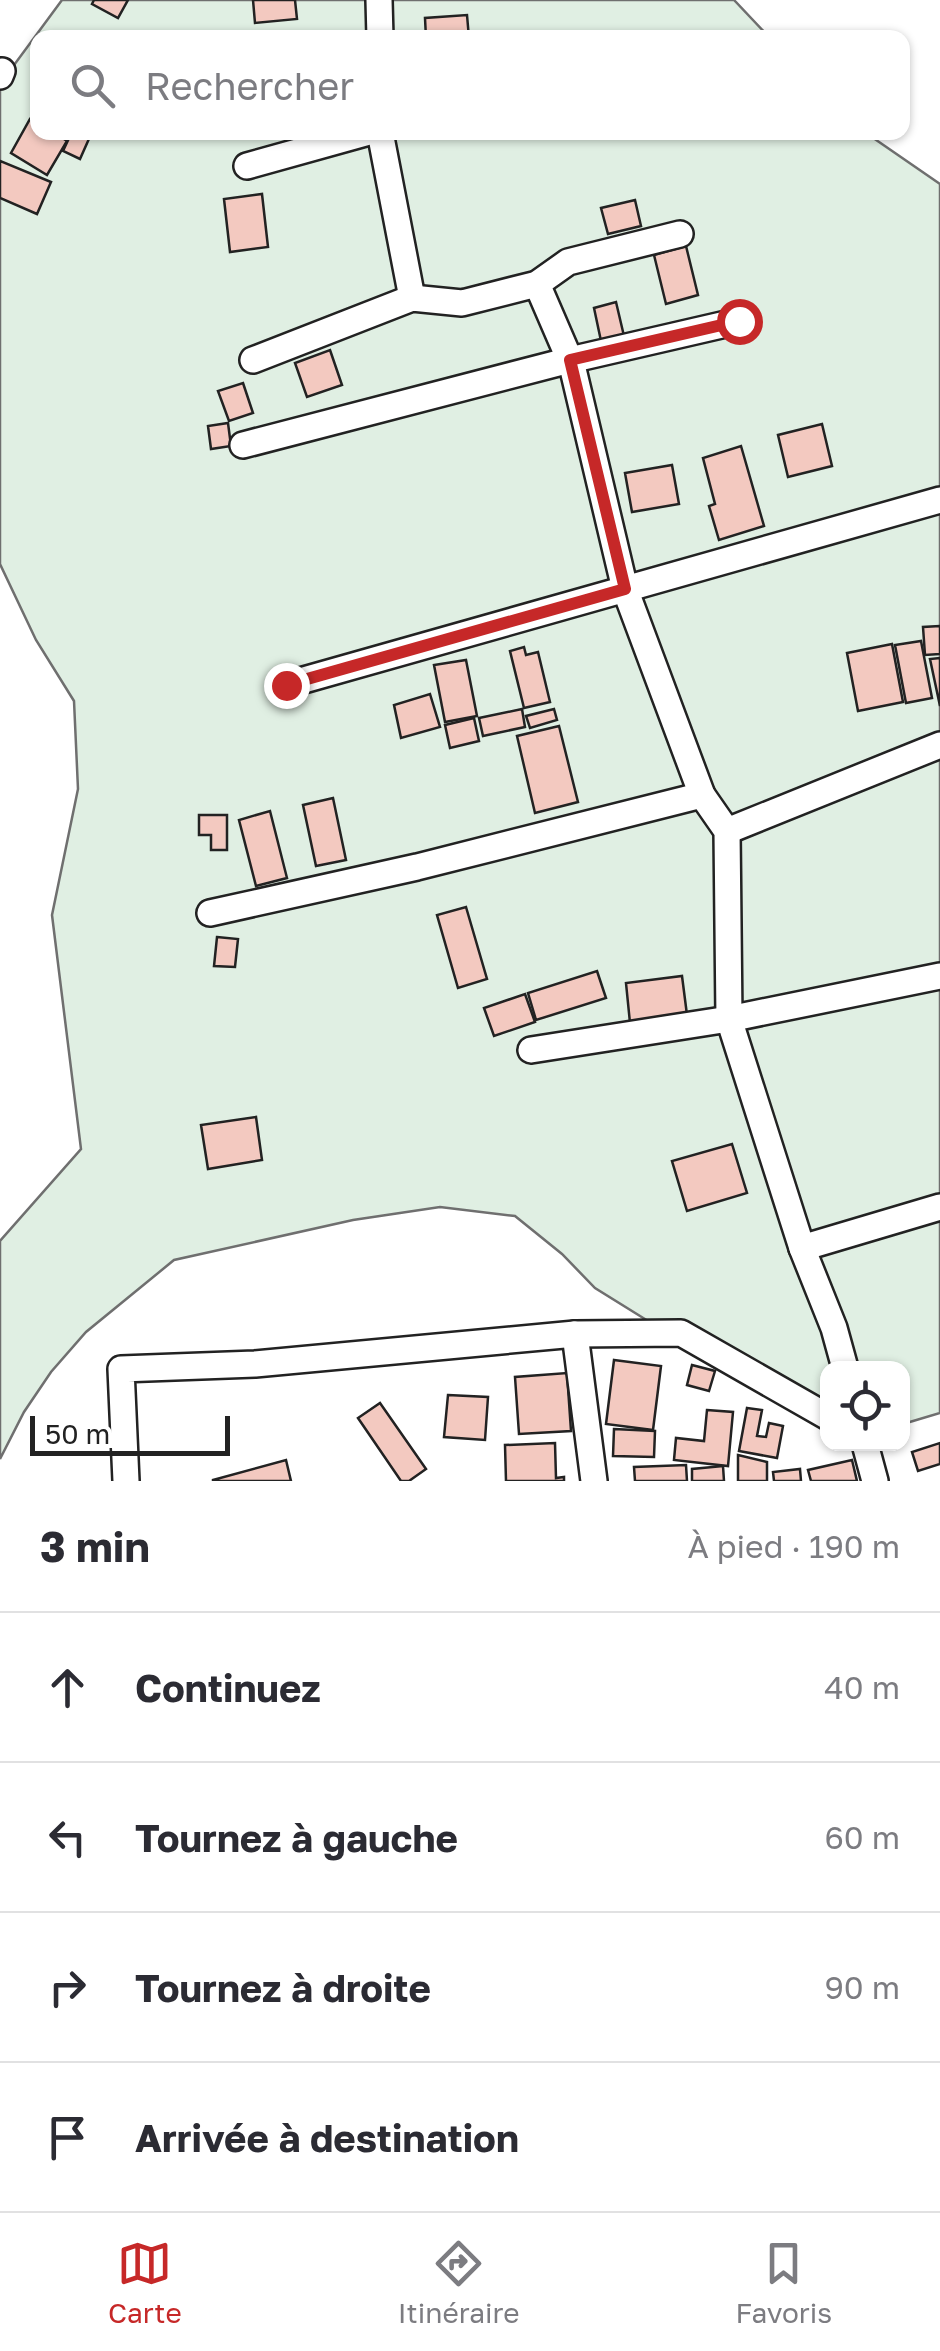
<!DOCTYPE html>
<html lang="fr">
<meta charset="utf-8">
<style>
body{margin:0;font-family:"Golos Text",sans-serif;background:#f7f7f7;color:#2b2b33}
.controls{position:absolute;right:30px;bottom:30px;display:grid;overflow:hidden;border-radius:20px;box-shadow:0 2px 8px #0004}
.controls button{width:90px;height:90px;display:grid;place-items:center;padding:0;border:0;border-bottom:2px solid #e1e1e2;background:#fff;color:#2b2b33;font:50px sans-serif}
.scale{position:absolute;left:30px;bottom:25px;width:200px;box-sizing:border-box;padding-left:10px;border:5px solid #222;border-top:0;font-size:28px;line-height:35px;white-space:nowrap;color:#222;-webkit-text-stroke:8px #fff;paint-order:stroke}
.stop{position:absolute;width:30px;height:30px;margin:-22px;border:8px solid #c62828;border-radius:50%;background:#fff}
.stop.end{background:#c62828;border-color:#fff;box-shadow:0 2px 10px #0008}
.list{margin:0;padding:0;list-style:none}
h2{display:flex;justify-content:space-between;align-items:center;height:130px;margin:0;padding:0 40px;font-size:42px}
h2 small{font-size:32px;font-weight:400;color:#7c7c81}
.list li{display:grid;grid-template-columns:65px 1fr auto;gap:30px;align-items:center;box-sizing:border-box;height:150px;padding:0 40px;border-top:2px solid #e1e1e2}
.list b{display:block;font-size:38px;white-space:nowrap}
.list em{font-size:32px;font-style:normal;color:#7c7c81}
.icon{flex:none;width:55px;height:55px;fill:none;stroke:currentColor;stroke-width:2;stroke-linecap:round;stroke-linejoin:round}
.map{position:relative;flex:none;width:940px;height:1481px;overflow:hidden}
.search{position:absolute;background:#fff;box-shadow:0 2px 8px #0004;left:30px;right:30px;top:30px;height:110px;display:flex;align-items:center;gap:25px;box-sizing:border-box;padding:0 35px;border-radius:20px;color:#7c7c81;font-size:38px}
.sheet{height:730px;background:#fff}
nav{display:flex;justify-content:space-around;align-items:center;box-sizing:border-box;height:140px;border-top:2px solid #e1e1e2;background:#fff;font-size:28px;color:#7c7c81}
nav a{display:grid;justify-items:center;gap:5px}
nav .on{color:#c62828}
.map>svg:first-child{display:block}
.green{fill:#e0efe3;stroke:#6f6f6f;stroke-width:2.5}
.building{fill:#f3c9c0;stroke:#222;stroke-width:2.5}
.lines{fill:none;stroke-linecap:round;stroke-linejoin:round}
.street-casing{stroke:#222;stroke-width:30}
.street{stroke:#fff;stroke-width:25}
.route{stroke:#c62828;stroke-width:12}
</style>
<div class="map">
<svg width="940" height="1481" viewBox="0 0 940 1481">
<rect width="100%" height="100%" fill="#fff"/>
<!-- green -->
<path class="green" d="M62 0H734L769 37 38 38V132L866 133 940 184V1413L903 1424 902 1368H828L827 1426 698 1352 595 1288 562 1254 515 1216 440 1207 353 1220 174 1260 86 1332 51 1372 24 1412 0 1459V1241L81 1149 52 915 78 789 74 701 36 640 0 564V84Z"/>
<!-- building -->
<g class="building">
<path d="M94 0H128L118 18 92 4Z"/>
<path d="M253 0H295L297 19 255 23Z"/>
<path d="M467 15 469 38H426L425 18Z"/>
<path d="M30 119 38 123V132H53L67 141 47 175 11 153Z"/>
<path d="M56 132H92L80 159 63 151 69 138Z"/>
<path d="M0 161 51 182 37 214 0 198Z"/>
<path d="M262 194 268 247 230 252 224 199Z"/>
<path d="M635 200 641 226 608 234 601 208Z"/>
<path d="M686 246 698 295 666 304 654 255Z"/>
<path d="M616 302 624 336 601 341 594 308Z"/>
<path d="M330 350 342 385 307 397 295 363Z"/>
<path d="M243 383 253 413 229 421 218 391Z"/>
<path d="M228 423 231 446 211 449 208 426Z"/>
<path d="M822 424 832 466 788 477 778 435Z"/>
<path d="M741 446 764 526 719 540 709 506 715 504 703 458Z"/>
<path d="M672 465 679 504 632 512 625 473Z"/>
<path d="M940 626V654L925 655 923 627Z"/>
<path d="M921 641 932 698 906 703 895 645Z"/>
<path d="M892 644 903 702 858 711 847 653Z"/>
<path d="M524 647 526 655 538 652 550 702 524 708 510 651Z"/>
<path d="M940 658V706L930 659Z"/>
<path d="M466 660 477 716 445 722 434 665Z"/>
<path d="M430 694 440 727 401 738 394 705Z"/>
<path d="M522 709 525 727 483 736 479 718Z"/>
<path d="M554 709 557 720 530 728 526 716Z"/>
<path d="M474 718 479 741 450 748 445 725Z"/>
<path d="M559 726 578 802 535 813 517 736Z"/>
<path d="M333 798 346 860 316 866 303 805Z"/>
<path d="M270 811 287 878 256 886 239 820Z"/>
<path d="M199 815H227V850H211V835H199Z"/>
<path d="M466 907 487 979 458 988 437 915Z"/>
<path d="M217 937 238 939 235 967 214 966Z"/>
<path d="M597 971 606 998 536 1020 528 993Z"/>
<path d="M682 976 687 1015 630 1023 626 983Z"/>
<path d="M525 994 535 1022 494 1036 484 1008Z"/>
<path d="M256 1117 262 1160 208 1169 201 1125Z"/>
<path d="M732 1144 747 1193 687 1211 672 1161Z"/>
<path d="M614 1360 661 1366 653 1430 606 1424Z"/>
<path d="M692 1365 715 1371 709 1391 687 1385Z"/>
<path d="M567 1373 571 1431 519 1434 515 1377Z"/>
<path d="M448 1395 488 1397 485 1440 444 1437Z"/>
<path d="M380 1403 426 1469 409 1481H401L358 1418Z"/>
<path d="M747 1408 762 1410 757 1436 766 1437 769 1423 783 1426 777 1458 739 1451Z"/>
<path d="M707 1410 733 1412 728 1466 674 1460 676 1438 704 1441Z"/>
<path d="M614 1429 655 1431 654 1457 613 1456Z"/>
<path d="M555 1443 556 1478 564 1477V1481H506L505 1445Z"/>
<path d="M940 1443V1464L918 1471 912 1452Z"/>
<path d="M738 1455 767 1462V1481H738Z"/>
<path d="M286 1460 291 1481H213V1480Z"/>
<path d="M852 1460 857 1481H811L808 1470Z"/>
<path d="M686 1465 687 1481H635L634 1467Z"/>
<path d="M723 1466 724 1481H692V1469Z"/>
<path d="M800 1469 801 1481H774L773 1472Z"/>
</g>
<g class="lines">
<!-- street casing -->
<g class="street-casing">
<g id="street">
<path d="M379 0 380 38"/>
<path d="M0 76 2 71"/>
<path d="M380 132 412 298"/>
<path d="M247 166 369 132"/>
<path d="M537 284 572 365 625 589 702 795 727 831 729 1019 802 1248 834 1328 845 1368"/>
<path d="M253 360 412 298 462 303 537 284 568 262 680 234"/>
<path d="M243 445 570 360 739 321"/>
<path d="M286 685 940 500"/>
<path d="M727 831 940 745"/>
<path d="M210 913 417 867 702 795"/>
<path d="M531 1050 729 1019 940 976"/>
<path d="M802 1248 940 1207"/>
<path d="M575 1334 594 1481"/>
<path d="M865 1444 875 1481"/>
<path d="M126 1481 121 1369 255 1364 575 1334 681 1333 828 1417"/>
</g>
</g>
<!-- street -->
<use href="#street" class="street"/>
</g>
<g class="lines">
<!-- route -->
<path class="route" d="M286 685 625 589 570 360 739 321"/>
</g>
</svg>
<div class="controls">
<button><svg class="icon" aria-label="locate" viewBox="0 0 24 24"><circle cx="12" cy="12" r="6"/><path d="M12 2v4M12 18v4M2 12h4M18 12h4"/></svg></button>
</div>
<div class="scale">50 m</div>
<div class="stop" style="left:739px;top:321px"></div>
<div class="stop end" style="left:286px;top:685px"></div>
<div class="search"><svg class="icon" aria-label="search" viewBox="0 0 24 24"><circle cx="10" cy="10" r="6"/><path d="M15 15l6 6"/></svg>Rechercher</div>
</div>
<section class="sheet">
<h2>3 min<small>À pied · 190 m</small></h2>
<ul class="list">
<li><svg class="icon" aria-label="ahead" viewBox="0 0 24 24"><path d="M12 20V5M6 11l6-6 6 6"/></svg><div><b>Continuez</b></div><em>40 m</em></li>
<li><svg class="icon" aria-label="left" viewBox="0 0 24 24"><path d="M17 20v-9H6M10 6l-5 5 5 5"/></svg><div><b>Tournez à gauche</b></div><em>60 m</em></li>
<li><svg class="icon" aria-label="right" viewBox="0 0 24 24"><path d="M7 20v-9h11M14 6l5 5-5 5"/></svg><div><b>Tournez à droite</b></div><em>90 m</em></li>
<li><svg class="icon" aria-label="arrive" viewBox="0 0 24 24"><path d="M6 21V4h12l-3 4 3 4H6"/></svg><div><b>Arrivée à destination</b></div></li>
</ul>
</section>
<nav>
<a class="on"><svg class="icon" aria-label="map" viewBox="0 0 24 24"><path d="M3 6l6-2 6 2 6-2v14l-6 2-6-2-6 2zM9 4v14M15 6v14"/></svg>Carte</a>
<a><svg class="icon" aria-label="directions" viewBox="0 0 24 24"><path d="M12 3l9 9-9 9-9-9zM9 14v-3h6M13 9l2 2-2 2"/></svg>Itinéraire</a>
<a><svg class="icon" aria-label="saved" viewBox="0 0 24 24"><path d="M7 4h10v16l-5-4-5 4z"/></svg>Favoris</a>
</nav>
